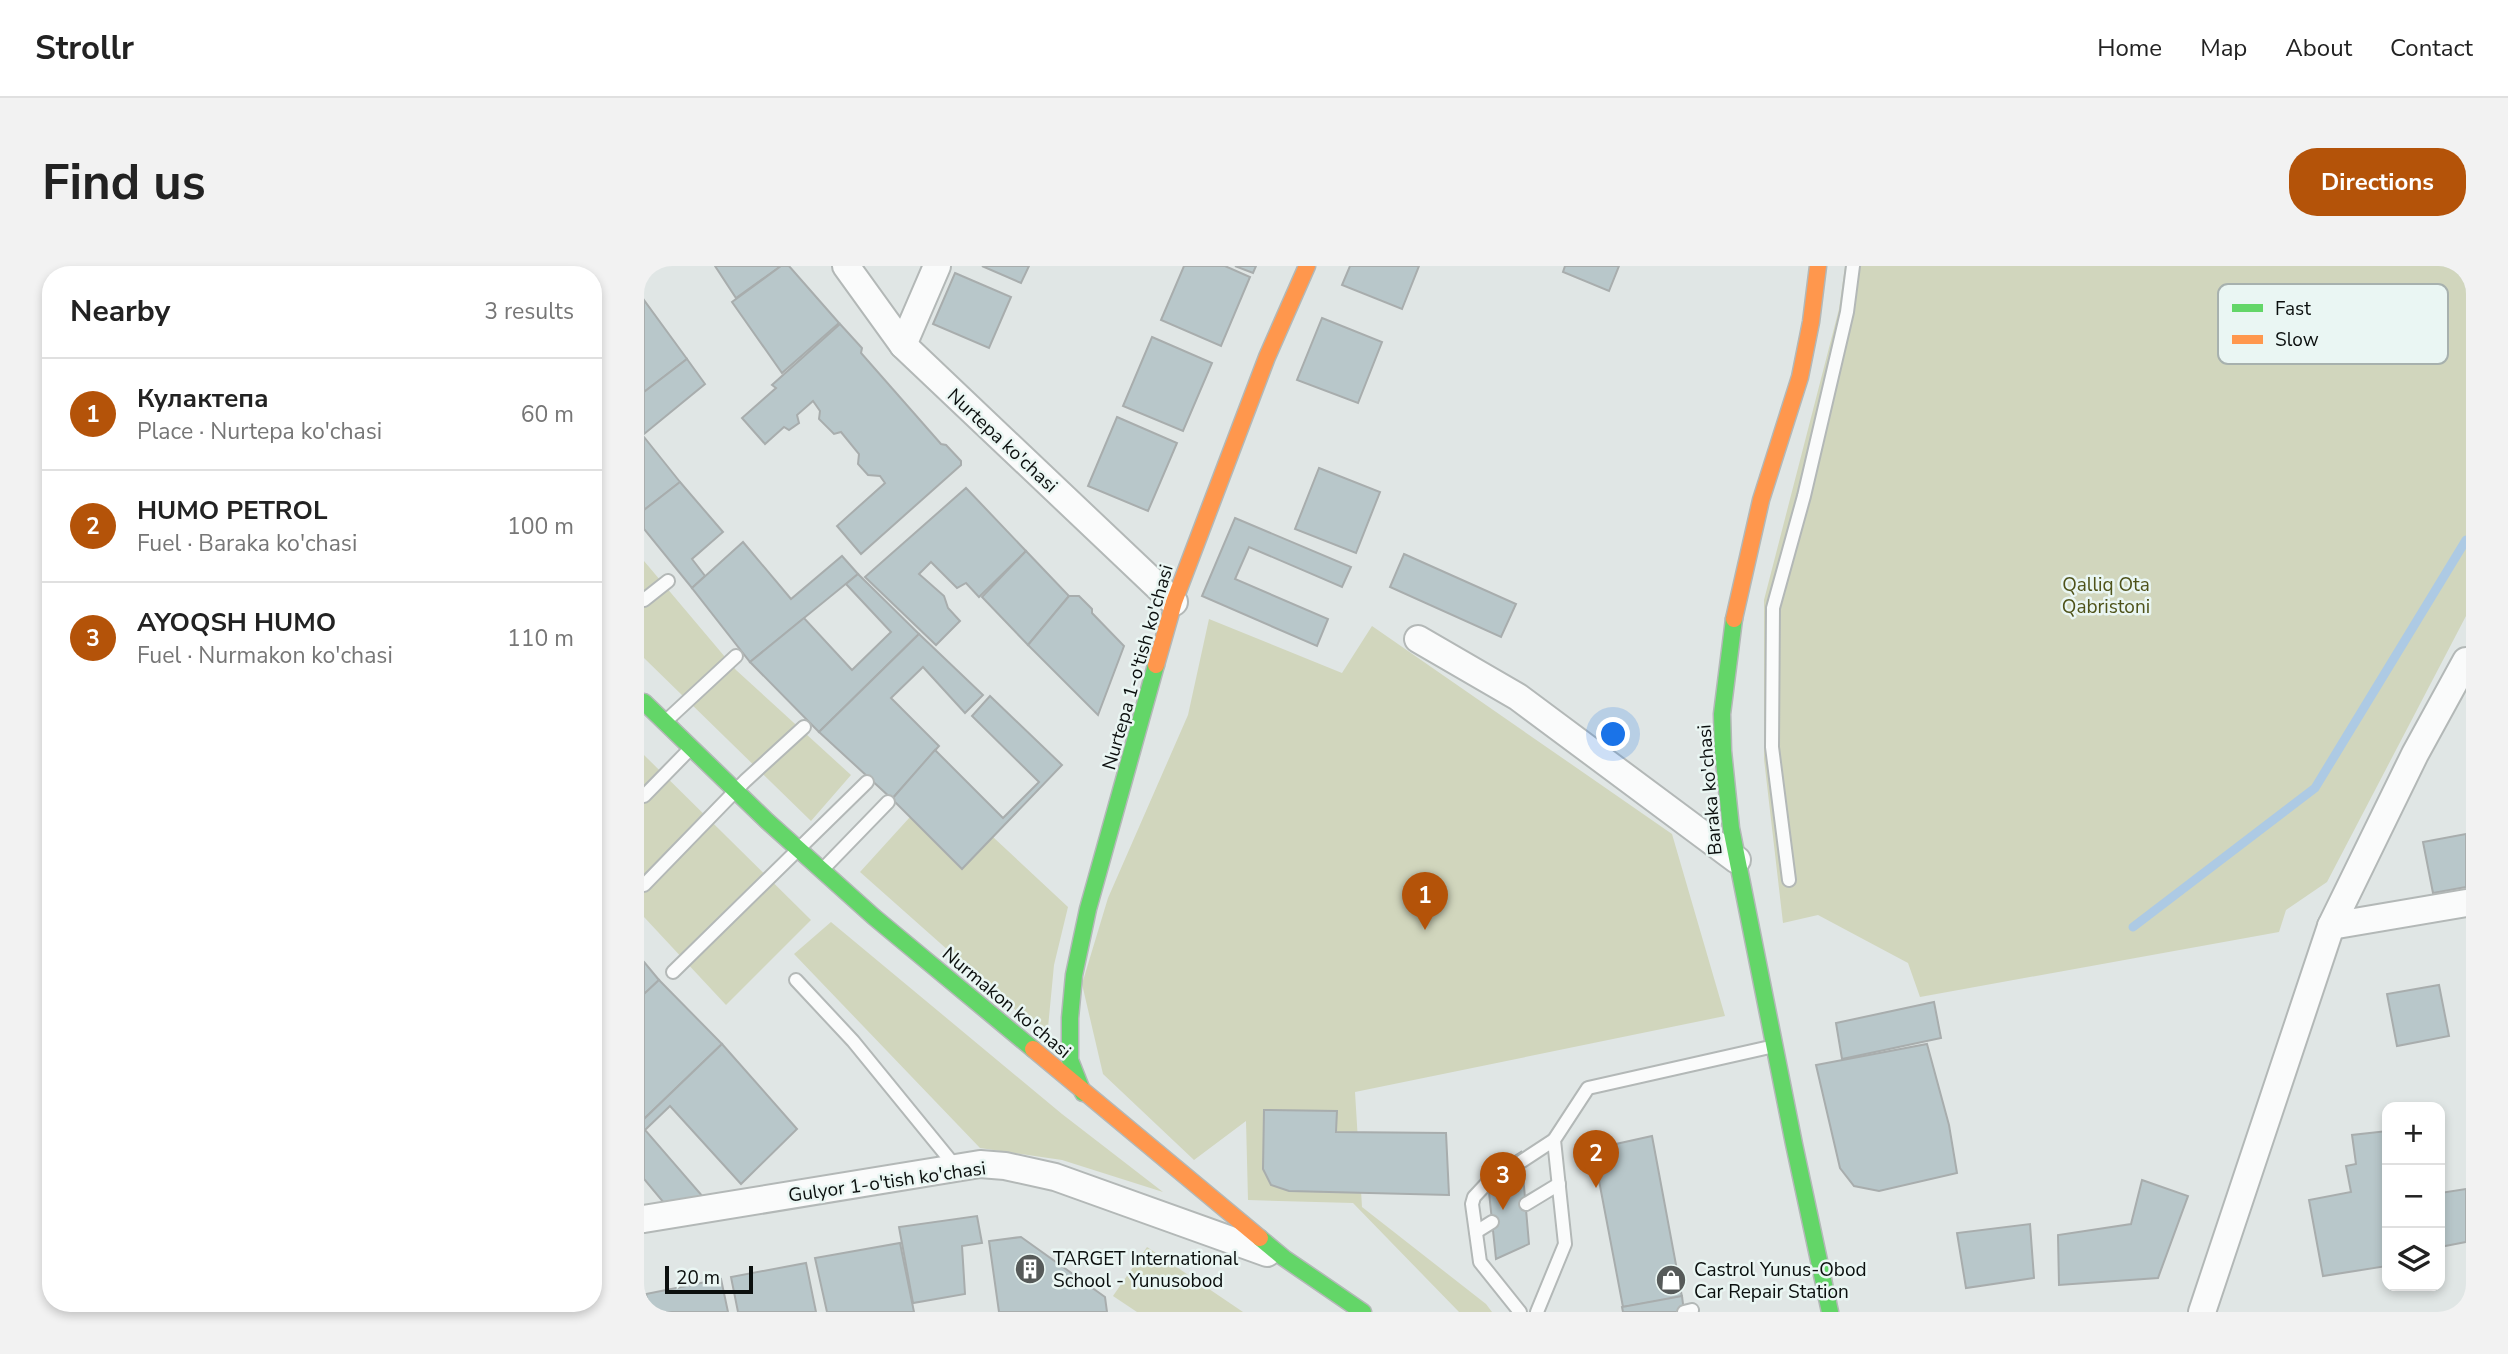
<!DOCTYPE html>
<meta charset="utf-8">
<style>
body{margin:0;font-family:"Nunito Sans",sans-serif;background:#f2f2f2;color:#222}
.controls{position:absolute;right:21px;bottom:21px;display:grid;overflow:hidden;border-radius:14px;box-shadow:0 4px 10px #0003}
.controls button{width:63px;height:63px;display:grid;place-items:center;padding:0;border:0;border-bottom:2px solid #e0e0e0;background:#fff;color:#222;font:35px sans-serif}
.scale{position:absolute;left:21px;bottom:18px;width:88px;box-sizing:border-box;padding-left:7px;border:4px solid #0b0f0e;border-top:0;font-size:19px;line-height:24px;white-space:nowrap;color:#0b0f0e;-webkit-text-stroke:5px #eaf6f3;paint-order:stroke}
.you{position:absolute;left:970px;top:469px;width:24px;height:24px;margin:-18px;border:5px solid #fff;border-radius:50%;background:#1a73e8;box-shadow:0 0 0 10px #1a73e833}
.badge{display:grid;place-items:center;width:46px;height:46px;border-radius:50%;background:#b45309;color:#fff;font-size:23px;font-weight:700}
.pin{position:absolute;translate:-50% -58px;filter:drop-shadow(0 2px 4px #0008)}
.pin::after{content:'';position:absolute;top:37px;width:24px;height:21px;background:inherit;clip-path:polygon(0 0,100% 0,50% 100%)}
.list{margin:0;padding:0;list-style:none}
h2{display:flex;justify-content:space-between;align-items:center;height:91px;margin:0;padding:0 28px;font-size:30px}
h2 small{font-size:23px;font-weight:400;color:#767676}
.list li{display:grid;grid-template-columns:46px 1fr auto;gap:21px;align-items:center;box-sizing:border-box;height:112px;padding:0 28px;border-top:2px solid #e0e0e0}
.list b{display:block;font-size:26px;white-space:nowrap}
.list p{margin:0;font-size:23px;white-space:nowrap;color:#767676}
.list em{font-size:23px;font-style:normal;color:#767676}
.icon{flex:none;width:38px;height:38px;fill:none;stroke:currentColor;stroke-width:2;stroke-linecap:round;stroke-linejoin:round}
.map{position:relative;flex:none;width:1822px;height:1046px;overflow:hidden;border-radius:28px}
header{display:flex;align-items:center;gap:42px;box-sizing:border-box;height:98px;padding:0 35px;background:#fff;border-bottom:2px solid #e0e0e0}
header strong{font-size:33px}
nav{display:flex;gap:38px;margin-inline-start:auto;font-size:24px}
.intro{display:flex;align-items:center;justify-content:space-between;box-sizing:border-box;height:168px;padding:0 42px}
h1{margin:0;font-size:49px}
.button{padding:18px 32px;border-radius:28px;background:#b45309;color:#fff;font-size:24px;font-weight:700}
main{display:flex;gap:42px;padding:0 42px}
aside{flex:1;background:#fff;border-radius:28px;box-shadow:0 4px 10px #0003}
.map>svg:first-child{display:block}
.green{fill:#d1d6bd}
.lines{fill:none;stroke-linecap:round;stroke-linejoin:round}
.stream{stroke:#adcae4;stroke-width:9}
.building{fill:#b8c7ca;stroke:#a8adad;stroke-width:2}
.lane-casing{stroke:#b3b8b7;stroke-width:16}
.street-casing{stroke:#b3b8b7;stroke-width:30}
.fast-casing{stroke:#b3b8b7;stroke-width:19}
.slow-casing{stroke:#b3b8b7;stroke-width:19}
.lane{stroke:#fafbfb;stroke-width:12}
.street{stroke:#fafbfb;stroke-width:26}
.fast{stroke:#63d668;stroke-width:16}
.slow{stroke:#ff974d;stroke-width:16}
.labels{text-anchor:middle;stroke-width:5;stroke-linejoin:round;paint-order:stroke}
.street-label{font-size:19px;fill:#0b0f0e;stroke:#eaf6f3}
.park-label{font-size:19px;fill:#4e5219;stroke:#eaf6f3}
.poi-label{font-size:19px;fill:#0b0f0e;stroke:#eaf6f3;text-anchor:start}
.key{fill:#eaf6f3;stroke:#a7b1ae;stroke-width:2}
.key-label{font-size:19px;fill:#0b0f0e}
</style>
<header>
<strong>Strollr</strong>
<nav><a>Home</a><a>Map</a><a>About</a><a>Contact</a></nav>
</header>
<div class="intro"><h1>Find us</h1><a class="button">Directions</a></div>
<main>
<aside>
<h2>Nearby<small>3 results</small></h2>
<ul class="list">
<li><span class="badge">1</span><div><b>Кулактепа</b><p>Place · Nurtepa ko'chasi</p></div><em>60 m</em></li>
<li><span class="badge">2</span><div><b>HUMO PETROL</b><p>Fuel · Baraka ko'chasi</p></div><em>100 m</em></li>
<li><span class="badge">3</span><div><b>AYOQSH HUMO</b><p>Fuel · Nurmakon ko'chasi</p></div><em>110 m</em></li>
</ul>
</aside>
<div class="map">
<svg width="1822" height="1046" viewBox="0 0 1822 1046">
<rect width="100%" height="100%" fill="#e0e6e5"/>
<!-- green -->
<g class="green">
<path d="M1201 0H1822V350L1683 616 1642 644 1635 666 1276 731 1264 697 1174 649 1139 657 1120 493V334L1195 43Z"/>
<path d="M0 295 92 404 207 509 167 555 0 392Z"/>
<path d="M565 353 698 407 728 360 1028 568 1081 750 711 826 718 941 842 1038 848 1046H815L709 937 604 934 602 855 550 894 459 808 438 718 464 632 544 449Z"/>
<path d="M0 489 167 654 82 739 0 651Z"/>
<path d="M266 551 317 603 349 571 424 641 410 699 403 772 216 606Z"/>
<path d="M187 656 418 848 519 926 418 894 336 882 150 688Z"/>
<path d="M503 981 599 1046H493L469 1030Z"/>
</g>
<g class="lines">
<!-- stream -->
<path class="stream" d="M1489 661 1671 522 1822 274"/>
</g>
<!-- building -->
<g class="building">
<path d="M71 0H137L92 32Z"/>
<path d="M137 0H145L195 57 138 107 88 36Z"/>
<path d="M338 0H385L377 17Z"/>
<path d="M540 0H581L606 11 577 80 517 54Z"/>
<path d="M591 0H612L609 7Z"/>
<path d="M706 0H775L758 43 698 19Z"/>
<path d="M921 0H975L965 25 919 6Z"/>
<path d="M311 7 367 31 345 82 289 58Z"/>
<path d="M0 34 43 93 0 126Z"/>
<path d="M678 52 738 76 714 137 653 114Z"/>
<path d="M196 58 218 82 217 87 297 178 302 179 317 195V199L217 288 193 260 241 217 236 210 224 209 214 198 215 188 197 166 190 168 175 153 176 145 169 135 153 149 155 157 145 164 140 161 121 178 98 152 132 122 128 119Z"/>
<path d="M508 71 568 97 539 165 479 140Z"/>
<path d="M43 93 61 118 0 168V126Z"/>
<path d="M473 151 533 177 504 245 444 220Z"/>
<path d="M0 171 36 216 0 244Z"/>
<path d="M675 202 736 226 712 287 651 263Z"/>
<path d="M36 216 79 266 48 293 61 310 48 322 0 263V244Z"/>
<path d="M322 222 382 285 335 331 322 317 313 322 287 296 275 308 300 330 304 342 316 355 292 379 221 311Z"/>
<path d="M591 252 707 301 698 321 605 281 591 313 684 353 673 380 558 330Z"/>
<path d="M99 276 147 333 198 290 214 308 106 396 48 322Z"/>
<path d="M382 285 425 330 384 379 338 331Z"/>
<path d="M760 288 872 338 857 371 746 321Z"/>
<path d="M214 308 275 368 175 466 106 396 160 352 208 404 247 366 202 318Z"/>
<path d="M425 330H435L448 343V347L480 380 454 449 384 379Z"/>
<path d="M275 368 339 429 321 447 279 401 247 432 295 480 248 533 175 466Z"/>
<path d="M346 430 418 499 318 603 248 533 291 484 359 552 395 516 328 450Z"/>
<path d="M1822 568V621L1789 627 1779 576Z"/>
<path d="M0 696 15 714 0 728Z"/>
<path d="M15 714 78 778 0 853V728Z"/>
<path d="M1795 719 1805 770 1753 780 1743 728Z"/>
<path d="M1290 736 1297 772 1198 793 1192 757Z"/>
<path d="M78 778 153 863 97 918 26 840 1 864 60 932 20 937 0 913V853Z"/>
<path d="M1283 778 1305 859 1313 907 1235 925 1210 920 1196 902 1172 799Z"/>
<path d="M620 844 693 845 692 866 802 867 805 929 645 925 627 919 619 903Z"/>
<path d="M1743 865V1000L1679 1010 1665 934 1707 926 1702 900 1712 898 1708 869Z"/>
<path d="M1008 870 1038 1031 979 1041 949 883Z"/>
<path d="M877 886 885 978 852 993 843 907Z"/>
<path d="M1498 914 1544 930 1514 1012 1415 1019 1414 969 1487 958Z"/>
<path d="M1822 923V976L1796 981V927Z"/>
<path d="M333 950 338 977 318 980 321 1028 269 1037 255 961Z"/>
<path d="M1386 958 1390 1012 1322 1022 1313 967Z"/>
<path d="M377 971 461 1031 463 1046H355L345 975Z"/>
<path d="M256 977 270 1046H183L171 992Z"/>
<path d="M162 997 172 1046H94L87 1011Z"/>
<path d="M77 1013 84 1046H6L2 1028Z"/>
<path d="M1038 1030 1040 1046H979L978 1041Z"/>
</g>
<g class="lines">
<!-- lane casing -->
<g class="lane-casing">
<g id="lane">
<path d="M0 334 24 315"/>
<path d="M23 454 92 390"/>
<path d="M0 530 44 485"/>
<path d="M181 601 244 536"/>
<path d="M1145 614 1128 481 1129 342 1160 230 1203 46 1209 0"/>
<path d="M0 619 101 515 160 461"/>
<path d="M29 706 223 516"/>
<path d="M152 714 209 775 311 900"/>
<path d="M878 895 910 874"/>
<path d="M844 916 830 931 828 938 836 996 876 1046"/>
<path d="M882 938 915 918"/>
<path d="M832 966 848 956"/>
<path d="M893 1046 921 978 910 874 944 822 1126 781"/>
<path d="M1040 1046 1048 1044"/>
</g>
</g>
<!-- street casing -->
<g class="street-casing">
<g id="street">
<path d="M202 0 259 79 530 336"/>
<path d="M259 79 293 0"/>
<path d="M774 373 874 431 1093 594"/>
<path d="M1687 660 1822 637"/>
<path d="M0 953 336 898 361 900 411 911 623 987"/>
<path d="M1558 1046 1687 660 1771 488 1822 395"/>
</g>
</g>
<!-- fast casing -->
<g class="fast-casing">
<g id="fast">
<path d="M1090 353 1078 448 1079 485 1087 562 1150 878 1186 1046"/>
<path d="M0 436 123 555 230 651 389 783"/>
<path d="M439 827 426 794V752L430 709 444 643 512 399"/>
<path d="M616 972 640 992 719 1046"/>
</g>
</g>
<!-- slow casing -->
<g class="slow-casing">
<g id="slow">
<path d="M1090 353 1117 234 1156 111 1167 56 1174 0"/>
<path d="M512 399 530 336 623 91 663 0"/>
<path d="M389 783 616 972"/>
</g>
</g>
<!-- lane -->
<use href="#lane" class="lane"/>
<!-- street -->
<use href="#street" class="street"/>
<!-- fast -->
<use href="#fast" class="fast"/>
<!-- slow -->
<use href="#slow" class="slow"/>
</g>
<!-- icons -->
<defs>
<g id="building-disc" transform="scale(1.575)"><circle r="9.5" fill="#565a59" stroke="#eaf6f3"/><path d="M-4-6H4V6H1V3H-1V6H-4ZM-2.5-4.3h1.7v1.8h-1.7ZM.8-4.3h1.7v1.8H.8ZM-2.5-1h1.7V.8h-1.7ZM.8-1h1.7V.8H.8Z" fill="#fff"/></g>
<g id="shop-disc" transform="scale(1.575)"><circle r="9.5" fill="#565a59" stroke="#eaf6f3"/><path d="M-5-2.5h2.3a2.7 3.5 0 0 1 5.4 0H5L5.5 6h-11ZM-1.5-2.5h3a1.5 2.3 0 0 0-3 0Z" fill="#fff"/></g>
</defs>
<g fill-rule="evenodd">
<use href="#building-disc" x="386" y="1003"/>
<use href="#shop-disc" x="1027" y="1014"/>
</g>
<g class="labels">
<!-- street labels -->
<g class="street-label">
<text transform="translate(359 174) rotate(43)" y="7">Nurtepa ko'chasi</text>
<text transform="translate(493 401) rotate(-74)" y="7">Nurtepa 1-o'tish ko'chasi</text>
<text transform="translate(1065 524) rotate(-95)" y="7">Baraka ko'chasi</text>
<text transform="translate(363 736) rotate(40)" y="7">Nurmakon ko'chasi</text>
<text transform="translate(243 915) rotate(-8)" y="7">Gulyor 1-o'tish ko'chasi</text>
</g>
<!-- park labels -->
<g class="park-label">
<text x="1462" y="325">Qalliq Ota<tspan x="1462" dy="22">Qabristoni</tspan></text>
</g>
<!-- poi labels -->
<g class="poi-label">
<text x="409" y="999">TARGET International<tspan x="409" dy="22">School - Yunusobod</tspan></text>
<text x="1050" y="1010">Castrol Yunus-Obod<tspan x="1050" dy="22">Car Repair Station</tspan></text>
</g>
</g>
<!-- legend -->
<rect x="1574" y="18" width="230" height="80" rx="10" class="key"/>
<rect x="1588" y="38" width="31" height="8" fill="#63d668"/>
<rect x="1588" y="69" width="31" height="9" fill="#ff974d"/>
<g class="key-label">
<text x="1631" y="49">Fast</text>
<text x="1631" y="80">Slow</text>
</g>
</svg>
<div class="controls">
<button>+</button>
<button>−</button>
<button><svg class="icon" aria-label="layers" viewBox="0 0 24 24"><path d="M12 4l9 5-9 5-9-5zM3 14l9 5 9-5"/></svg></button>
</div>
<div class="scale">20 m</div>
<div class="you"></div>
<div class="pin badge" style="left:781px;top:664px">1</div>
<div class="pin badge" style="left:952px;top:922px">2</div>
<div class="pin badge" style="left:859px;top:944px">3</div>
</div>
</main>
